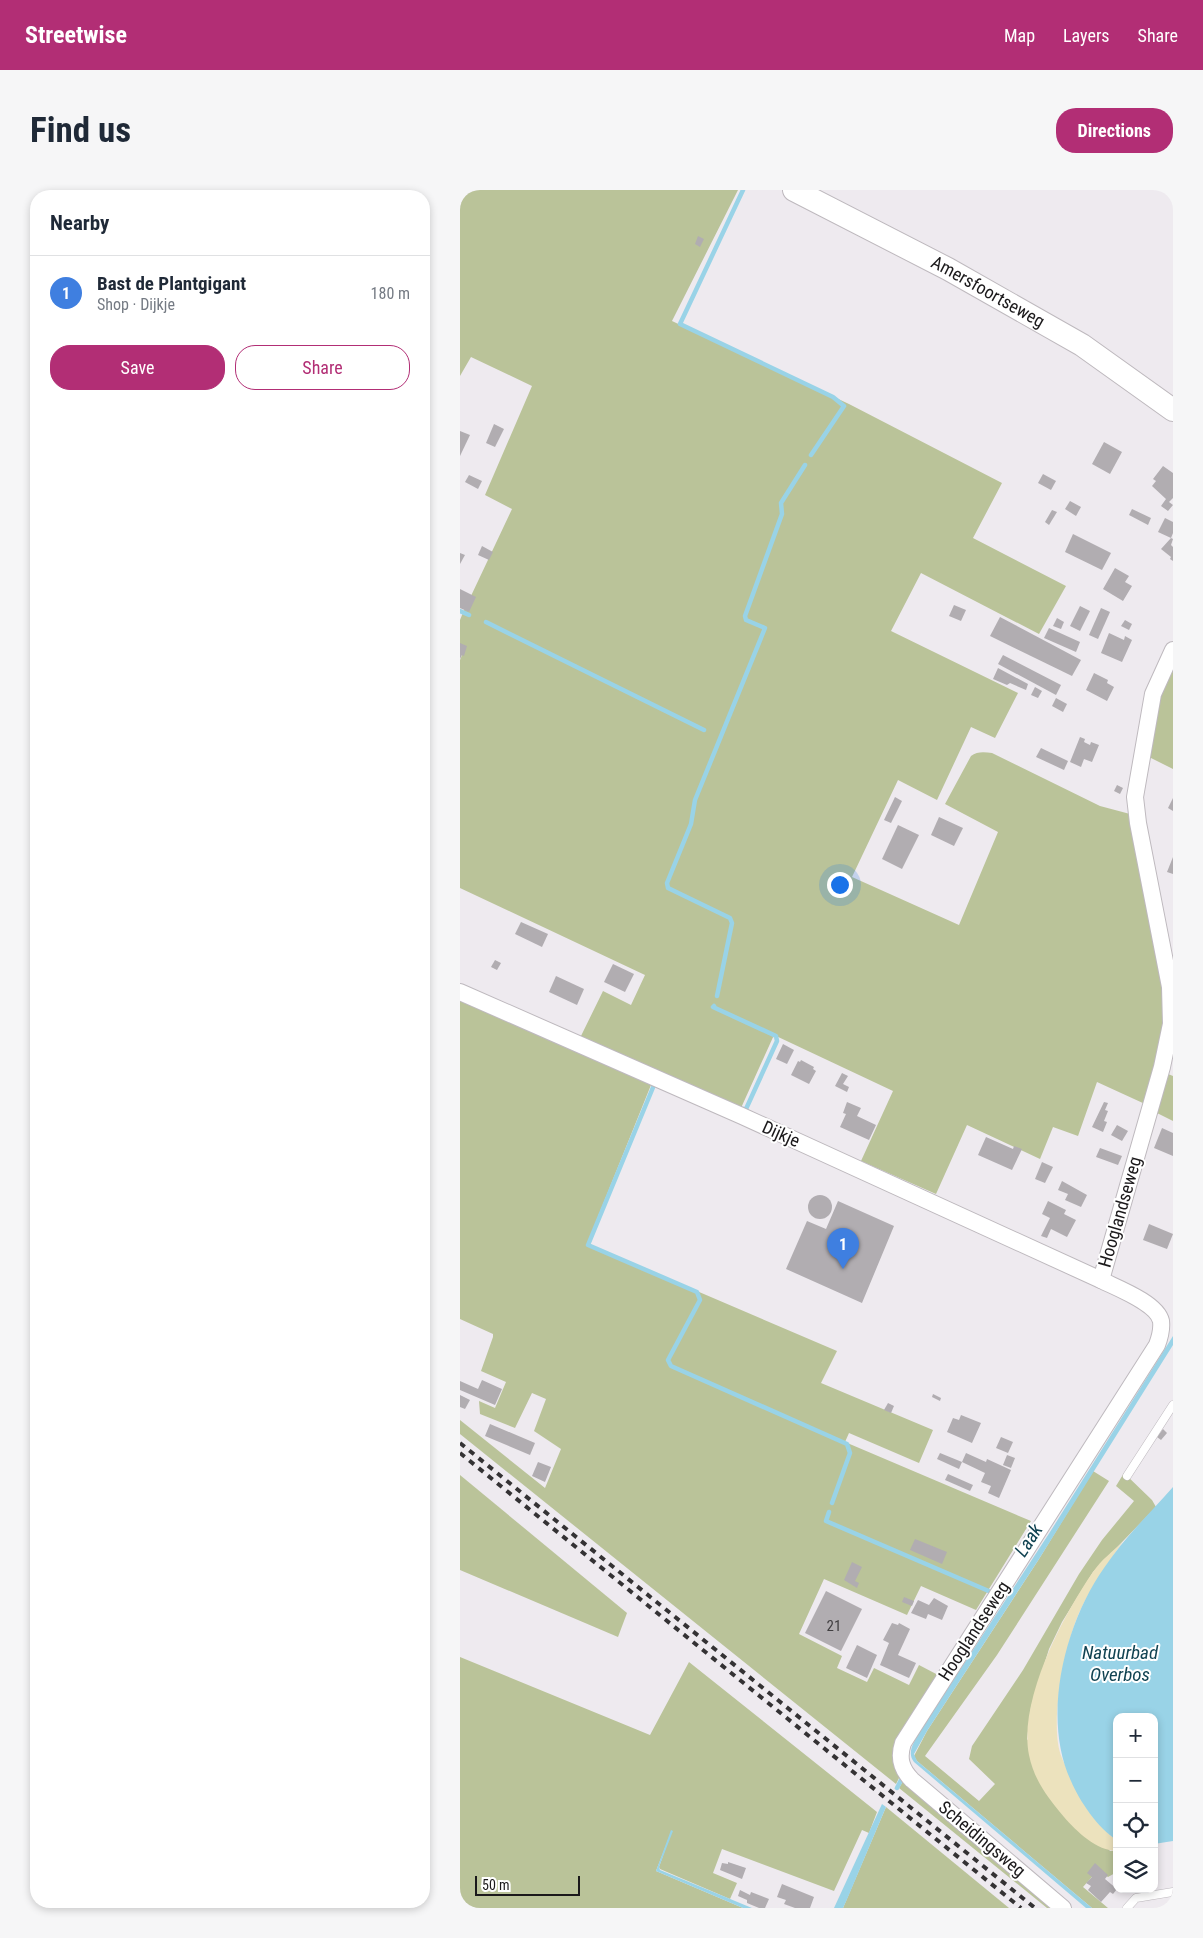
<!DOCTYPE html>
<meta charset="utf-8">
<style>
body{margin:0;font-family:"Roboto Condensed",sans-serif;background:#f6f6f7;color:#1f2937}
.controls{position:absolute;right:15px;bottom:15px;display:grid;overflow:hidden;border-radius:10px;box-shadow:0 2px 8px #0003}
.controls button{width:45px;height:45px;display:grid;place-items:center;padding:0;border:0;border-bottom:1px solid #e0e1e3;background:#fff;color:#1f2937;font:25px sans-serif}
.scale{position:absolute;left:15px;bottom:12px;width:105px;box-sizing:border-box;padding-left:5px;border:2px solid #1b191b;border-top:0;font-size:14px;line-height:18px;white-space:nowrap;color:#1b191b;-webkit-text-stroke:4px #fff;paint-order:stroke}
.you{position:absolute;left:379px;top:694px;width:18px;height:18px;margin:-12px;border:4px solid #fff;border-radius:50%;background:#1a73e8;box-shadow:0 0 0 8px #1a73e833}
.badge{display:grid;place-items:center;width:32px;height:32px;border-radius:50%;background:#b22e75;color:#fff;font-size:16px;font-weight:700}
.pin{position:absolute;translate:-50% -41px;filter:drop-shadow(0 1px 2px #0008)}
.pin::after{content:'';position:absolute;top:26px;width:18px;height:15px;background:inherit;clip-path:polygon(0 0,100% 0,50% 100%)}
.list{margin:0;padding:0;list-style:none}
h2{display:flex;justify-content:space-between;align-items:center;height:65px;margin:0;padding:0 20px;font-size:21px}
h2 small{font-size:16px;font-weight:400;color:#747a83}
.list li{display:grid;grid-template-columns:32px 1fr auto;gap:15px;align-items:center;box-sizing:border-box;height:75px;padding:0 20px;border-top:1px solid #e0e1e3}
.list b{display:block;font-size:19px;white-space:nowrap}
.list p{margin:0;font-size:16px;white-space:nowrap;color:#747a83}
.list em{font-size:16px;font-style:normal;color:#747a83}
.actions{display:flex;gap:10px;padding:15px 20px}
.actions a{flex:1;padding:11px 0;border:1px solid #b22e75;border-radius:20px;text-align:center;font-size:18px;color:#b22e75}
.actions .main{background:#b22e75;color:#fff}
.icon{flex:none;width:28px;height:28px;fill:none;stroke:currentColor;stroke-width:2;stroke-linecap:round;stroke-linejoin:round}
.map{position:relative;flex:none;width:713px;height:1718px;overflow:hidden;border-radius:20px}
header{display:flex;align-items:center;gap:30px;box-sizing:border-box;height:70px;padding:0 25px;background:#b22e75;color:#fff}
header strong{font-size:24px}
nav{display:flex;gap:28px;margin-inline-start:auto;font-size:18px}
.intro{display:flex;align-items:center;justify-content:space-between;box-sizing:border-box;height:120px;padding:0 30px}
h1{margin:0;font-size:35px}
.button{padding:12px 22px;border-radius:20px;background:#b22e75;color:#fff;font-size:18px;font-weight:700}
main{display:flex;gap:30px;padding:0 30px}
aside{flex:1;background:#fff;border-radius:20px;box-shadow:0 2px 8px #0003}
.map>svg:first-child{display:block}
.green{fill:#bac399}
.sand{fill:#ece2bd}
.water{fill:#99d3e7}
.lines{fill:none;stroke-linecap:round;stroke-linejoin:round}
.stream{stroke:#99d3e7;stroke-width:4.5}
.building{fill:#b1adb1}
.service-casing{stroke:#beb9be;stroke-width:9}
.minor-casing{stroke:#beb9be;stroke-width:18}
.secondary-casing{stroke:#beb9be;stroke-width:24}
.service{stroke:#fff;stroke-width:8}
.minor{stroke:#fff;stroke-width:16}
.secondary{stroke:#fff;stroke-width:22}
.rail{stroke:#343234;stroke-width:4;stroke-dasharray:6 6;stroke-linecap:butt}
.labels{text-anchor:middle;stroke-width:4;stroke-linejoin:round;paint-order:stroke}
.number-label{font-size:15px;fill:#403e40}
.street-label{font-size:18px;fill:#1b191b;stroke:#fff}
.water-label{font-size:19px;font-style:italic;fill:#114352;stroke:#fff}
</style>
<header>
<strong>Streetwise</strong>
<nav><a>Map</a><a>Layers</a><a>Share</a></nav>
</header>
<div class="intro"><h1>Find us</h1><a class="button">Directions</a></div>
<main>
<aside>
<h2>Nearby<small></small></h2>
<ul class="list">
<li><span class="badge" style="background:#3f7fe0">1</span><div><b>Bast de Plantgigant</b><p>Shop · Dijkje</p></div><em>180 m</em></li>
</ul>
<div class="actions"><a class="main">Save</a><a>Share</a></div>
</aside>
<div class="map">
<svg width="713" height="1718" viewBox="0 0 713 1718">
<rect width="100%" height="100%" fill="#eeeaef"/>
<!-- green -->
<g class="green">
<path d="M0 0H278L212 131 389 214 542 293 513 348 606 396 579 444 461 383 431 441 558 503 535 548 511 537 477 610 438 590 392 687 499 735 538 642 485 614 511 566C517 561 525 562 532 563L640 616 670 624 704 795 705 834 685 914 637 892 618 946 593 937 580 969 507 935 476 1004 401 971 433 901 314 845 281 918 120 848 143 801 171 815 185 785 0 698V470L5 458 0 456V430L2 425 52 319 25 305 72 196 11 167 0 186Z"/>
<path d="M713 473V579L687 566 698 508Z"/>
<path d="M0 811 191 895 127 1054 377 1161 361 1193 473 1240 459 1273 389 1243 385 1252 571 1331 516 1420 461 1396 447 1425 364 1389 339 1444 382 1466 377 1478 407 1492 414 1478 449 1495 459 1475 480 1486 434 1565 597 1718H587L439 1598 443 1591 439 1588 436 1594 0 1244V1230L85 1298 101 1259 74 1241 86 1209 72 1203 55 1238 20 1224 19 1211 35 1218 46 1192 21 1181 33 1147V1144L0 1129Z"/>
<path d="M708 884 713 886V931L695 922Z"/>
<path d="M633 1281 649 1291 537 1465 465 1566 519 1611 535 1594 509 1569 512 1556 563 1480 619 1384 642 1350 674 1311 656 1296 664 1283 692 1310 696 1317 633 1382 602 1432 589 1459 571 1517 567 1549 650 1661H657V1682L648 1687 638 1680 623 1697 648 1718H632L457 1571 454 1566 467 1541 579 1369Z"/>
<path d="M0 1285 167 1423 158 1447 0 1380Z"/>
<path d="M0 1467 190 1545 229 1472 417 1622 409 1643 402 1640 374 1701 262 1659 253 1683 277 1693 270 1709 200 1679 199 1677 212 1640 196 1681 283 1718H0Z"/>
<path d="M426 1617 549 1718H383Z"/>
</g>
<!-- sand -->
<path class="sand" d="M663 1352C646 1375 631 1397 619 1423 605 1455 588 1536 602 1568 607 1581 616 1593 623 1605 632 1621 640 1640 657 1650V1661C637 1661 616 1641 604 1627 588 1608 574 1590 569 1565 558 1511 603 1425 633 1382 641 1370 653 1361 663 1352Z"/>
<!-- water -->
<g class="water">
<path d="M713 1146V1155L579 1369 467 1541 454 1564 457 1571 632 1718H626L454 1572C446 1562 455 1551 460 1541L590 1342Z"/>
<path d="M713 1297V1651L694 1654V1527H657V1650C638 1639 619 1610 611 1591 581 1527 605 1433 644 1378 664 1348 690 1323 713 1297Z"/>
<path d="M422 1614 426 1617 388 1707 383 1718H374Z"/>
<path d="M211 1640 213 1641 199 1677 200 1680 292 1718H283L196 1681Z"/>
</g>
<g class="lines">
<!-- stream -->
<g class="stream">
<path d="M283 0 220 134 373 207 384 216 351 265"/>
<path d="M0 421 9 425"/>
<path d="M26 432 244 540"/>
<path d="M257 806 272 733 270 728 208 698 207 693 231 634 235 610 305 438 286 430 285 426 322 324 321 313 345 275"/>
<path d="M254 816 253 817 316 846 317 851 286 919H281"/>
<path d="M194 895 128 1055 237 1102 240 1110 208 1170 211 1176 387 1254 390 1263 372 1313"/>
<path d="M369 1322 366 1331 531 1402"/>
<path d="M437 1598 441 1590"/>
</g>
</g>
<!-- building -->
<g class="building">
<path d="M238 46 244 49 240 57 235 54Z"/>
<path d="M34 234 44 239 35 257 26 253Z"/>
<path d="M0 241 10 245 0 266Z"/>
<path d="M644 252 662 262 650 284 632 274Z"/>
<path d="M703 276 713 283V308L709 312 713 315 708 321 701 316 706 309 692 296 696 291 693 289Z"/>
<path d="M583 284 596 291 591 300 578 293Z"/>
<path d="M9 285 22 291 18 299 5 292Z"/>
<path d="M610 311 621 317 616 326 605 319Z"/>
<path d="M672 319 691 328 688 335 669 325Z"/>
<path d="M592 320 597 322 589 335 585 332Z"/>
<path d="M705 328 713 332V343L711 348 698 342Z"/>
<path d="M613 344 651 363 642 380 605 362Z"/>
<path d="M711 348 713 349 711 355 713 357V371L710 369 711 367 701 359Z"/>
<path d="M22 356 33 362 29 370 18 365Z"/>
<path d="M0 363 5 365 0 374Z"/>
<path d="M655 378 669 386 665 392 672 396 663 411 643 399Z"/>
<path d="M0 399 16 407 9 422 0 418Z"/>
<path d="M494 415 506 420 501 431 489 426Z"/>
<path d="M620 416 630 421 620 441 610 436Z"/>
<path d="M641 418 650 422 638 449 629 445Z"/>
<path d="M540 427 621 470 612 486 530 446Z"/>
<path d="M597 428 604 432 601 439 593 436Z"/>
<path d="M665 430 672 434 669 440 661 436Z"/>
<path d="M589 438 620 452 616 462 584 448Z"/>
<path d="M649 443 664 450 665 446 672 450 662 472 641 463Z"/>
<path d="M0 453 7 456 4 466 2 465 0 469Z"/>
<path d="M543 465 601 495 596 505 538 474Z"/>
<path d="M538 478 568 494 566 500 550 493 547 495 533 489Z"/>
<path d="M634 483 648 490 647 493 654 497 647 511 626 500Z"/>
<path d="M575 497 582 501 578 508 571 505Z"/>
<path d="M596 508 607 514 603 522 592 516Z"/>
<path d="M620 547 625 549 624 552 630 555 631 552 639 555 632 572 624 569 621 577 610 572Z"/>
<path d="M581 558 608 571 604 580 576 567Z"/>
<path d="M657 595 663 598 660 604 654 601Z"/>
<path d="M435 607 442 611 431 633 424 630Z"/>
<path d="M713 608V621L708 618Z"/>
<path d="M479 627 503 638 494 656 471 645Z"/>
<path d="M438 635 459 645 442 679 422 669Z"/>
<path d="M713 667V684L707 682Z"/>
<path d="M61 732 88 744 82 757 55 744Z"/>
<path d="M35 770 41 773 37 780 31 777Z"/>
<path d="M153 774 174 784 165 802 144 792Z"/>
<path d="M96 786 124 799 117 815 89 802Z"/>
<path d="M323 854 334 860 327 874 316 869Z"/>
<path d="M341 870 354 877 353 879 356 881 349 894 331 885 338 871 340 872Z"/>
<path d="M382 883 388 886 383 894 389 897 387 902 375 896Z"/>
<path d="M387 912 401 918 397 926 416 935 409 950 380 937 386 924 383 923Z"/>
<path d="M644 912 648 913 645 920 648 921 644 931 647 932 643 942 632 937Z"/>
<path d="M657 935 668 941 662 951 651 945Z"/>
<path d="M702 938 713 943V966L694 958Z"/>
<path d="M526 947 553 959 554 956 562 959 552 980 518 965Z"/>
<path d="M640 958 662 966 658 975 636 967Z"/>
<path d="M582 972 593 977 585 993 575 989Z"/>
<path d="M602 991 627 1005 621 1017 605 1010 608 1004 598 1000Z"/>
<circle cx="360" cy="1017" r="12"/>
<path d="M378 1011 434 1036 402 1113 326 1079 347 1031 366 1039Z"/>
<path d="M588 1011 606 1020 604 1024 616 1030 607 1047 591 1039 587 1048 581 1046 590 1028 582 1024Z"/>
<path d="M689 1034 713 1044 707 1059 683 1050Z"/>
<path d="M22 1190 42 1199 35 1215 0 1200V1191L18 1199Z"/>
<path d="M473 1204 481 1208 480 1211 472 1207Z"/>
<path d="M0 1205 10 1210 5 1219 0 1217Z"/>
<path d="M428 1213 434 1216 431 1223 424 1220Z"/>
<path d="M501 1225 521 1233 512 1253 487 1242 493 1228 499 1230Z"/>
<path d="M30 1234 75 1253 70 1265 25 1246Z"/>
<path d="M703 1239 707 1243 701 1250 697 1247Z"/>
<path d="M541 1247 553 1252 548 1263 536 1258Z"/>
<path d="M480 1263 502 1272 499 1279 477 1269Z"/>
<path d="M506 1263 526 1272 527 1269 551 1280 539 1308 528 1303 531 1296 521 1292 525 1283 502 1272Z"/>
<path d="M547 1265 555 1268 551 1278 543 1275Z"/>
<path d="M78 1272 91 1277 85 1292 72 1286Z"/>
<path d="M488 1284 513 1295 510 1301 485 1290Z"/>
<path d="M455 1349 487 1362 482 1374 450 1360Z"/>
<path d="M392 1372 402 1377 395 1391 399 1393 397 1398 384 1390Z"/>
<path d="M366 1401 402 1419 381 1461 345 1443Z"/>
<path d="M444 1407 454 1411 452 1416 442 1412Z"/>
<path d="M474 1408 488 1416 482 1430 468 1424 466 1429 451 1423 458 1410 469 1415Z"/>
<path d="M432 1433 438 1435 439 1433 450 1439 438 1465 456 1473 449 1488 420 1475 429 1453 423 1450Z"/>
<path d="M397 1455 417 1465 407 1488 386 1478Z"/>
<path d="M268 1672 286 1678 282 1689 260 1680 262 1673 268 1674Z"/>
<path d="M635 1673 648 1685 645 1689 657 1699 653 1704 650 1702 641 1712 628 1700 631 1696 626 1693 632 1687 627 1683Z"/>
<path d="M322 1694 354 1707 350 1718H335L324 1714 326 1710 317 1707Z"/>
<path d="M280 1700 290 1705 291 1702 309 1709 305 1718H299L287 1713V1710L278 1706Z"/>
</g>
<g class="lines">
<!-- service casing -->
<g class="service-casing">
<g id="service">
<path d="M667 1286 713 1215"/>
<path d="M667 1718 676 1708 713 1702"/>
</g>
</g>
<!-- minor casing -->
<g class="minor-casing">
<g id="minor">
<path d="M0 802 282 926 641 1090C657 1098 697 1113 701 1131 702 1139 700 1147 697 1155L443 1553C438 1568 441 1579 452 1590L603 1718"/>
<path d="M641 1090 702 877 711 834 710 797 678 633 675 607 693 504 713 460"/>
</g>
</g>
<!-- secondary casing -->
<g class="secondary-casing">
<g id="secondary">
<path id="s1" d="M334 0 488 79 622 155 713 220"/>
</g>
</g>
<!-- service -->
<use href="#service" class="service"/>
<!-- minor -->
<use href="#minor" class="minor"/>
<!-- secondary -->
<use href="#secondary" class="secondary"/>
<!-- rail -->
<g class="rail">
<path d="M0 1253 575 1718"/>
<path d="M0 1263 561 1718"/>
</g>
</g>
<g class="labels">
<!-- number labels -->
<g class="number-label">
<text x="374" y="1441">21</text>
</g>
<!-- street labels -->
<g class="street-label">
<text dy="6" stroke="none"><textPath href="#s1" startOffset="219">Amersfoortseweg</textPath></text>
<text transform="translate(321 944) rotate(24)" y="6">Dijkje</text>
<text transform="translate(660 1022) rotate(-74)" y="6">Hooglandseweg</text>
<text transform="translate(514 1441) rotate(-57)" y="6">Hooglandseweg</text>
<text transform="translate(522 1649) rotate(40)" y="6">Scheidingsweg</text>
</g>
<!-- water labels -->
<g class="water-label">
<text transform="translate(568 1350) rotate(-57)" y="7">Laak</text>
<text x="660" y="1469">Natuurbad<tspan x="660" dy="22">Overbos</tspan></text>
</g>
</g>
</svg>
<div class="controls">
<button>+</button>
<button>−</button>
<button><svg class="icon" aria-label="locate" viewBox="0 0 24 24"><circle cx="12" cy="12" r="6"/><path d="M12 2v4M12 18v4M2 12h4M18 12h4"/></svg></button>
<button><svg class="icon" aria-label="layers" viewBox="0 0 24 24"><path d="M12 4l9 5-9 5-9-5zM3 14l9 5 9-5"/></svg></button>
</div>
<div class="scale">50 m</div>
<div class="you"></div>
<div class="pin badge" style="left:383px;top:1079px;background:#3f7fe0">1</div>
</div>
</main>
